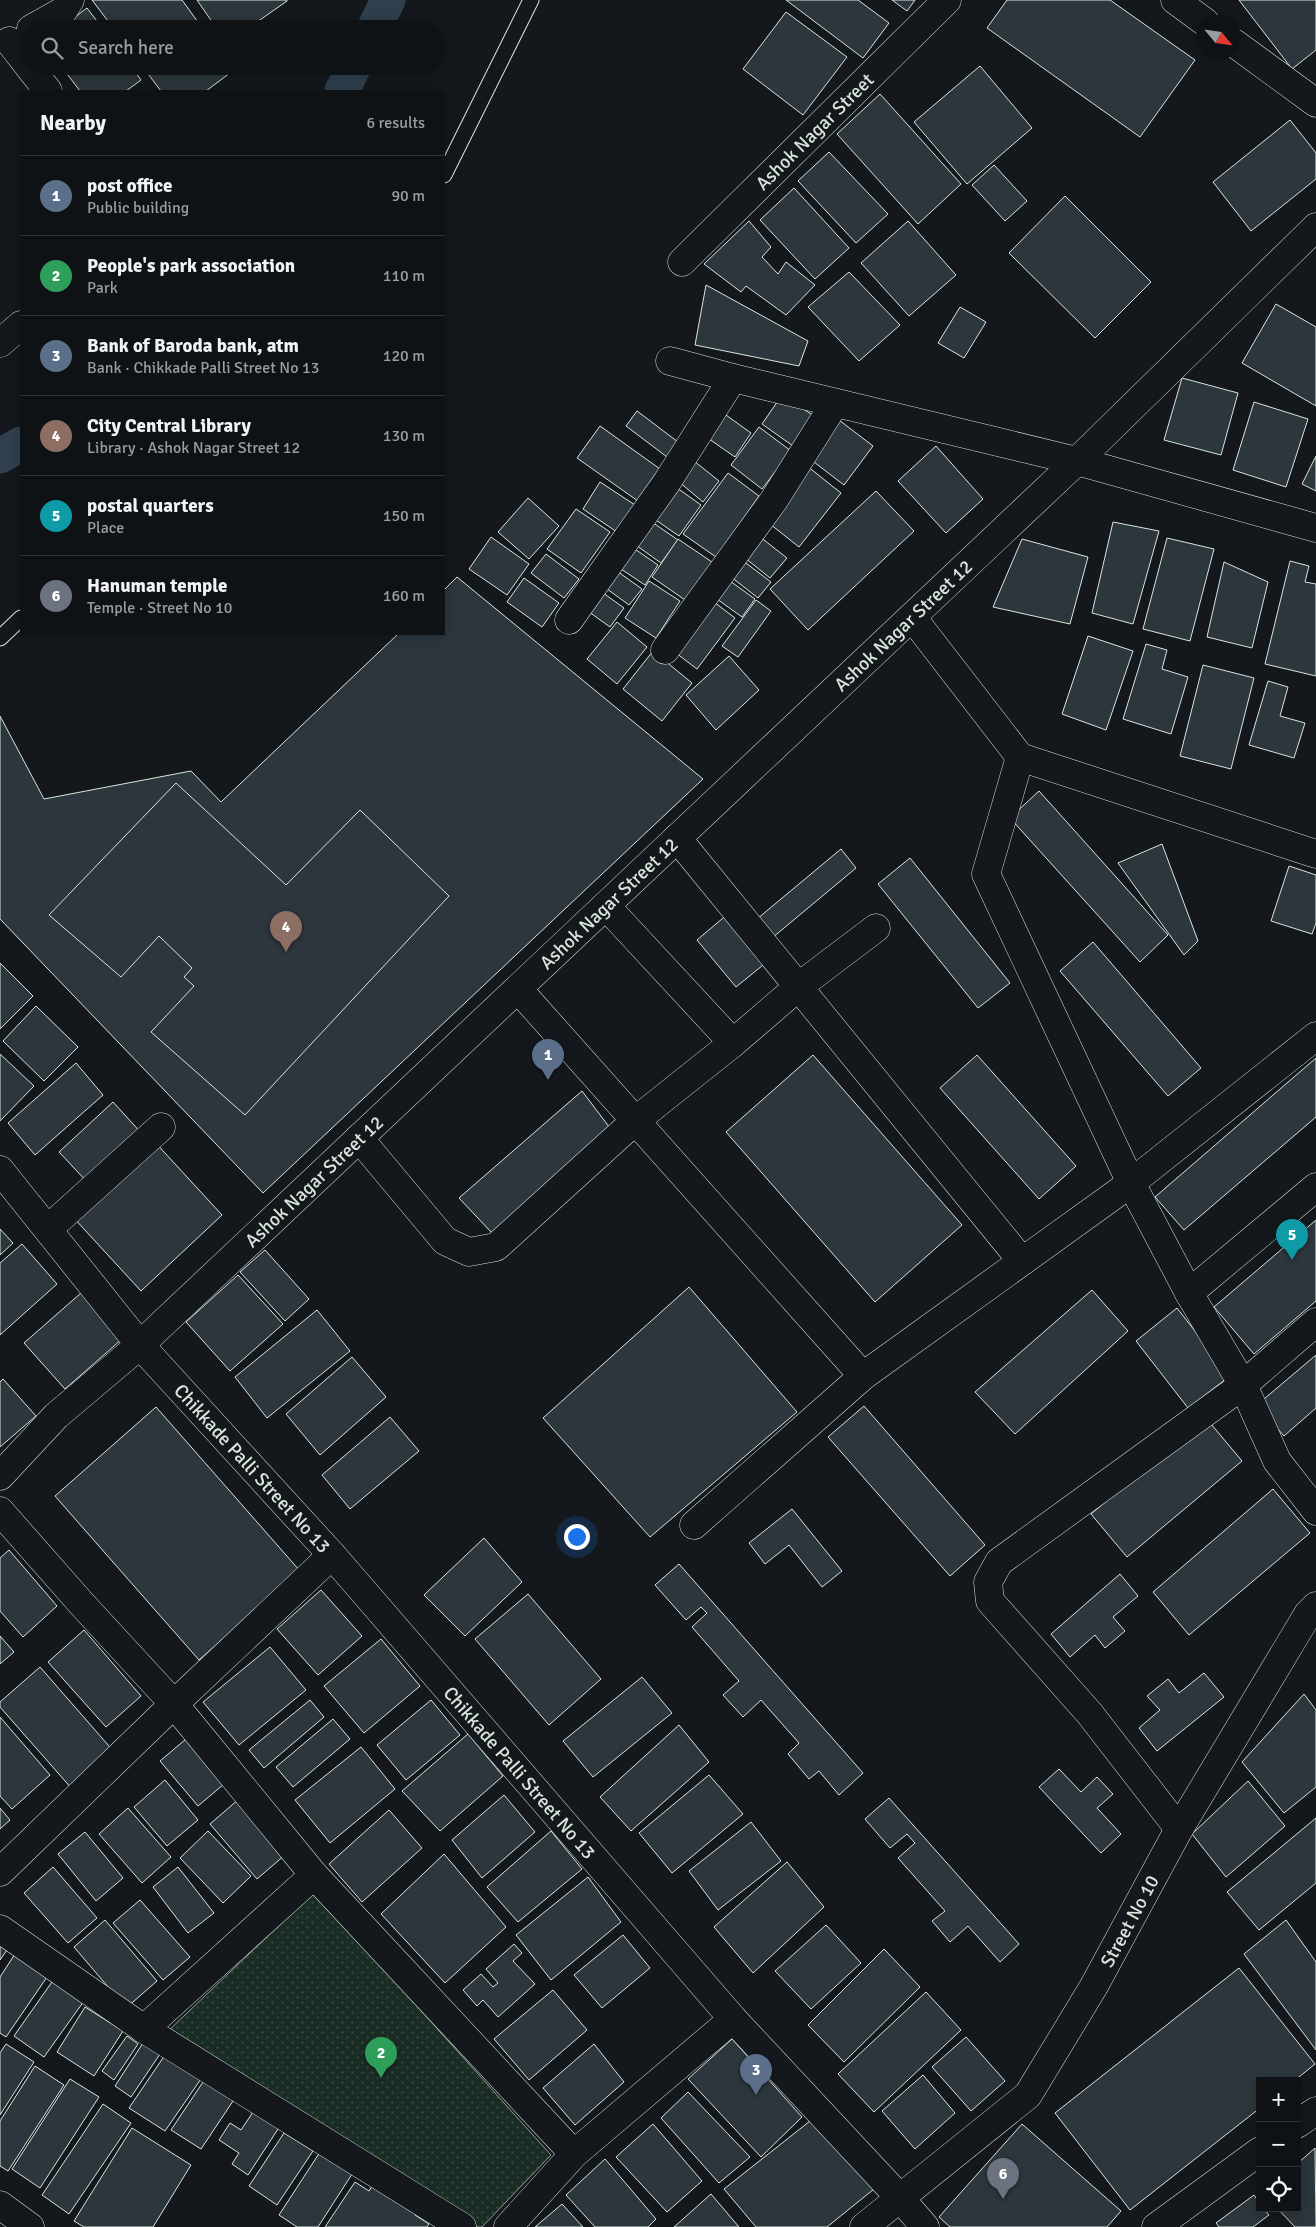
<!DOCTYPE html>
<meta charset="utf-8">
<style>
body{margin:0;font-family:Signika,sans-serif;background:#1d2022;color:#f1f3f6}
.controls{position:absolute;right:15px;bottom:15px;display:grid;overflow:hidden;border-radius:0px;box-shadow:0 2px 12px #0003}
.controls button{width:45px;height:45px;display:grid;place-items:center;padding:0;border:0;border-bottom:1px solid #2f3234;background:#0f1215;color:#f1f3f6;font:25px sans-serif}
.compass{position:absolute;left:1196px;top:15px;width:45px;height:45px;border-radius:50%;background:#0f1215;box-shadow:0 2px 12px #0003;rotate:119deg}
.you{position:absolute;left:576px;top:1536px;width:18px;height:18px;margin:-12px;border:4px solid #fff;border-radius:50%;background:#1a73e8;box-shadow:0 0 0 8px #1a73e833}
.badge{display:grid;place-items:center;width:32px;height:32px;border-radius:50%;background:#ffb74d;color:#fff;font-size:16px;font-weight:700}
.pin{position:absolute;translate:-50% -41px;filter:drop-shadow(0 1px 2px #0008)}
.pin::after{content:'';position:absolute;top:26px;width:18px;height:15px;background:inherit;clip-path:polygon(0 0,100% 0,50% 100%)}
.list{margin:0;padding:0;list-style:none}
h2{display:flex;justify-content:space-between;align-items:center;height:65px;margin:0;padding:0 20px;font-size:21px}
h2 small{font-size:16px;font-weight:400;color:#9b9ea0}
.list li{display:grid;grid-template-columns:32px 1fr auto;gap:15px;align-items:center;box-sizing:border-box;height:80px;padding:0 20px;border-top:1px solid #2f3234}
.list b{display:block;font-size:19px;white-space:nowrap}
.list p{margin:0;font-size:16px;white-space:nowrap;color:#9b9ea0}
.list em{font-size:16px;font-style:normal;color:#9b9ea0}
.icon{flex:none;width:28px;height:28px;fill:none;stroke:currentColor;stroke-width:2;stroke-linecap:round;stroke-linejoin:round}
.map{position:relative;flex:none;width:1316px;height:2227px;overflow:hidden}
.search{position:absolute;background:#0f1215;box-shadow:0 2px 12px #0003;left:20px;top:20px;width:425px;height:55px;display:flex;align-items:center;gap:12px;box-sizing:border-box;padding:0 18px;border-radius:28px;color:#9b9ea0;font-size:19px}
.panel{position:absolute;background:#0f1215;box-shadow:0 2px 12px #0003;left:20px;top:90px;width:425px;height:545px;border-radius:0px}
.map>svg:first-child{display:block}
.park{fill:url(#park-dots);stroke:#939e99}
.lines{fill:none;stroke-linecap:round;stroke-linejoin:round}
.canal{stroke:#2f3f4d;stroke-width:35}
.building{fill:#2c363c;stroke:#d8e6dc}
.service-casing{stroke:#d8e6dc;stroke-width:17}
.minor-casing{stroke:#d8e6dc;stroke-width:29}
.tertiary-casing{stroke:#d8e6dc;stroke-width:29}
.secondary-casing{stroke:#d8e6dc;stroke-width:29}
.service{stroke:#14181c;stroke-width:15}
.minor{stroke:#14181c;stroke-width:28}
.tertiary{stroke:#14181c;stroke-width:28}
.secondary{stroke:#14181c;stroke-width:28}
.labels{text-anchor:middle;stroke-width:4;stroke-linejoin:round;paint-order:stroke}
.street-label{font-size:19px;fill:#d8e6dc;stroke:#14181c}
</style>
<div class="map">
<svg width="1316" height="2227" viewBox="0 0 1316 2227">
<defs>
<pattern id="park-dots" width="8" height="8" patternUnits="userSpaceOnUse" patternTransform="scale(1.25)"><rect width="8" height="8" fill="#1a2d24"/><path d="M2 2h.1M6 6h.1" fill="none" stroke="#3b4b43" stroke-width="1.8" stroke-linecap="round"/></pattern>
</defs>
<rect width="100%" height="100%" fill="#14181c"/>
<!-- park -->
<path class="park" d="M314 1892 551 2155 482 2227H471L165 2034Z"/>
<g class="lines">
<!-- canal -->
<g class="canal">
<path d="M374 29 388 0"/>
<path d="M342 91 354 66"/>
<path d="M0 456 21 444"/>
</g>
</g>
<!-- building -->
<g class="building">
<path d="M92 0H182L203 29H114Z"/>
<path d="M197 0H287V1L247 29H217Z"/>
<path d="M786 0H858L889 23 863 58Z"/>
<path d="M892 0H915L907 11Z"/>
<path d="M1007 0H1110L1195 60 1140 137 987 28Z"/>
<path d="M1239 0H1316V50L1292 69Z"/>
<path d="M87 8 103 29H59Z"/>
<path d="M786 12 847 57 803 115 743 69Z"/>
<path d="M61 66H131L141 80 126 91H80Z"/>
<path d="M142 66H231L234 70 206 91H161Z"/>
<path d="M980 66 1032 128 967 184 914 122Z"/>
<path d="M880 94 961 184 918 224 837 134Z"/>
<path d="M1290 120 1316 153V179L1251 231 1213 182Z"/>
<path d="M829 152 888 214 856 243 798 181Z"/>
<path d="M994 165 1027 201 1005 221 972 185Z"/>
<path d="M794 188 849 248 815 279 760 220Z"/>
<path d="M1065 196 1151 282 1095 338 1009 253Z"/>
<path d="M749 221 771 247 762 257 778 274 786 262 815 285 786 315 746 286 741 292 704 264Z"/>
<path d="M908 221 956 275 909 316 861 263Z"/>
<path d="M849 272 900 325 859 361 808 307Z"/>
<path d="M706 285 808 341 799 366 695 345Z"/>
<path d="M1276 304 1316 327V406L1242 363Z"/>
<path d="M960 307 986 322 964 358 938 343Z"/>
<path d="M1182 378 1238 393 1221 455 1164 440Z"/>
<path d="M782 395 814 416 793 446 762 424Z"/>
<path d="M1254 402 1308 419 1286 487 1233 470Z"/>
<path d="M719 410 751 433 735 457 702 434Z"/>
<path d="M637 411 682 445 671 460 626 426Z"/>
<path d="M839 420 873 446 844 485 810 459Z"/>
<path d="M600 426 660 469 638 501 577 458Z"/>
<path d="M759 427 791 451 762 489 731 465Z"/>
<path d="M936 446 983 499 946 533 898 481Z"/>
<path d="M1316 456V491L1302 484Z"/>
<path d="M694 461 719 481 703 502 678 481Z"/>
<path d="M807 466 841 493 799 547 765 520Z"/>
<path d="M728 473 759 496 716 557 683 534Z"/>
<path d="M600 482 635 505 617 532 583 509Z"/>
<path d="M673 485 701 505 679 536 650 516Z"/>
<path d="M876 491 914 531 808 630 770 589Z"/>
<path d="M528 498 559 526 529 559 498 532Z"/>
<path d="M576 509 610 532 581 573 547 549Z"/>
<path d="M649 520 678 540 661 563 633 543Z"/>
<path d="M1113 522 1159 531 1133 624 1092 613Z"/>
<path d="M755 533 787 558 770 578 739 553Z"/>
<path d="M491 537 529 564 507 595 469 569Z"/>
<path d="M1167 538 1214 549 1190 641 1143 629Z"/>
<path d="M678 539 712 562 685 600 652 577Z"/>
<path d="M1022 539 1088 557 1070 624 993 607Z"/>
<path d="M629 545 658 565 645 585 615 565Z"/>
<path d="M546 554 579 579 564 598 531 573Z"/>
<path d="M738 557 771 582 758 598 726 573Z"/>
<path d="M1290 561 1309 566 1305 582 1316 584V676L1265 664Z"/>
<path d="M1224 562 1268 582 1252 648 1207 637Z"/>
<path d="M614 569 642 589 629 605 603 586Z"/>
<path d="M723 576 755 599 742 617 710 594Z"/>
<path d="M457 577 703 779 263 1193 0 919V716L44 799 191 771 221 802 398 634H444V590Z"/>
<path d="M524 578 559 603 542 627 507 602Z"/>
<path d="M649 581 680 601 656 638 625 618Z"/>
<path d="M599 590 624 608 610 627 585 609Z"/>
<path d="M710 599 735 618 697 669 672 650Z"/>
<path d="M756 600 771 611 738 657 722 646Z"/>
<path d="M617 622 647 647 617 684 587 659Z"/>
<path d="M1088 636 1133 651 1106 730 1062 714Z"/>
<path d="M1146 644 1167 650 1162 669 1188 677 1171 734 1123 719Z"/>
<path d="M653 651 692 683 662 721 623 689Z"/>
<path d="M729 656 759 690 716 730 686 695Z"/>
<path d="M1203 665 1254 678 1231 769 1180 756Z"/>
<path d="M1268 681 1288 687 1280 716 1305 723 1294 758 1249 745Z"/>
<path d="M176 783 286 885 360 810 449 896 245 1115 151 1032 194 986 184 977 192 968 159 936 121 977 49 915Z"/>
<path d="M1039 791 1168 935 1140 962 1010 818Z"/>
<path d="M1162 844 1198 941 1184 955 1118 863Z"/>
<path d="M841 849 856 868 772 938 757 919Z"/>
<path d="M910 858 1010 983 978 1008 878 884Z"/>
<path d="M1289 866 1316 875V923L1312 934 1271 921Z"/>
<path d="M729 913 768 961 736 987 697 940Z"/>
<path d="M1093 942 1201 1068 1168 1096 1060 971Z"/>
<path d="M0 963 33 996 0 1029Z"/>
<path d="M36 1006 78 1047 44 1081 3 1041Z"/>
<path d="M0 1054 34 1086 0 1121Z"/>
<path d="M813 1055 962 1225 875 1302 726 1132Z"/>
<path d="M977 1055 1076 1166 1039 1199 940 1088Z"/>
<path d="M1316 1058V1117L1184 1230 1155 1197Z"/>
<path d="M76 1063 103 1095 35 1155 8 1123Z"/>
<path d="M582 1091 610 1128 492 1233 459 1198Z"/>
<path d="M113 1102 144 1136 90 1185 59 1152Z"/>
<path d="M153 1140 222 1215 141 1291 72 1216Z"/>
<path d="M1316 1220V1301L1254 1354 1214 1307Z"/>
<path d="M0 1229 13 1243 0 1255Z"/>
<path d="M22 1244 57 1284 0 1335V1263Z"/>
<path d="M265 1250 309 1299 285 1321 240 1272Z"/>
<path d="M238 1275 283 1324 230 1371 186 1322Z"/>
<path d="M689 1287 797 1412 650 1537 543 1418Z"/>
<path d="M1092 1290 1128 1331 1015 1434 975 1392Z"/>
<path d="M81 1293 122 1339 65 1389 24 1343Z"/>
<path d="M1177 1308 1230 1376 1188 1408 1136 1341Z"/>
<path d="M317 1310 350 1351 267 1418 235 1377Z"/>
<path d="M1316 1355V1408L1284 1436 1257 1405Z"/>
<path d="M352 1357 386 1397 320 1455 286 1414Z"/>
<path d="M3 1379 36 1416 0 1447V1382Z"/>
<path d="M864 1406 985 1545 950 1576 828 1437Z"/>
<path d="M156 1407 300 1571 199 1660 55 1496Z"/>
<path d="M390 1417 419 1451 350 1509 322 1475Z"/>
<path d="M1206 1418 1242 1461 1127 1557 1091 1514Z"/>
<path d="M1273 1489 1310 1533 1189 1635 1153 1592Z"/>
<path d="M792 1509 842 1571 822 1587 789 1545 765 1564 749 1543Z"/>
<path d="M484 1538 522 1582 465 1636 424 1595Z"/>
<path d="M9 1550 57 1606 23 1637 0 1611V1558Z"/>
<path d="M679 1564 863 1773 839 1795 819 1771 809 1779 788 1754 799 1743 761 1700 743 1717 723 1695 739 1681 692 1627 707 1613 701 1607 686 1620 655 1585Z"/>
<path d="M1120 1574 1138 1596 1113 1617 1125 1631 1105 1648 1095 1635 1070 1657 1051 1634Z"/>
<path d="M321 1590 362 1636 318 1675 277 1629Z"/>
<path d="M528 1594 601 1679 549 1725 475 1639Z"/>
<path d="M84 1630 141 1696 106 1727 48 1662Z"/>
<path d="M0 1636 14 1652 0 1664Z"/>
<path d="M381 1639 420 1686 364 1733 324 1686Z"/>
<path d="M270 1647 306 1690 239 1745 203 1702Z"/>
<path d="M40 1667 115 1753 73 1790 0 1707V1702Z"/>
<path d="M1204 1673 1224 1697 1157 1751 1139 1728 1160 1710 1147 1696 1168 1679 1179 1693Z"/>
<path d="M642 1677 672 1713 593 1777 563 1741Z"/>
<path d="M1304 1694 1316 1710V1787L1284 1813 1242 1762Z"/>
<path d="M310 1700 324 1717 264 1768 249 1750Z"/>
<path d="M431 1700 460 1735 406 1780 377 1745Z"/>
<path d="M0 1717 50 1775 12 1809 0 1796Z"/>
<path d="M333 1719 350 1739 293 1787 276 1767Z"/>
<path d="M679 1725 709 1762 631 1831 600 1797Z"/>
<path d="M468 1734 503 1776 440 1831 402 1791Z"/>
<path d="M186 1739 224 1784 198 1806 160 1761Z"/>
<path d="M361 1747 395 1789 330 1843 295 1800Z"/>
<path d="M1059 1769 1081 1792 1097 1777 1113 1794 1097 1808 1121 1834 1101 1853 1039 1787Z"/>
<path d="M709 1775 743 1814 672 1873 639 1833Z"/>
<path d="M165 1780 198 1820 167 1846 134 1807Z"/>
<path d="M1248 1781 1285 1826 1226 1877 1192 1834Z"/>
<path d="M504 1795 535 1832 482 1878 452 1840Z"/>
<path d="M889 1798 1019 1944 1000 1962 968 1926 950 1942 932 1921 945 1911 898 1858 915 1843 907 1834 890 1848 865 1819Z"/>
<path d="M239 1799 286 1854 257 1879 210 1824Z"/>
<path d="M0 1808 10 1820 0 1829Z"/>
<path d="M128 1808 171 1857 142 1883 99 1834Z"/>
<path d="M389 1810 422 1848 362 1902 329 1864Z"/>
<path d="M1316 1818V1883L1259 1930 1227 1892Z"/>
<path d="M751 1822 781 1861 718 1910 689 1871Z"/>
<path d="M208 1831 251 1876 223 1903 180 1858Z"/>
<path d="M551 1831 582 1869 518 1922 487 1887Z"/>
<path d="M85 1832 123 1878 96 1901 58 1854Z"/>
<path d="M444 1854 506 1927 445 1983 381 1914Z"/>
<path d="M787 1862 824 1907 753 1973 714 1927Z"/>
<path d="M53 1867 97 1918 68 1943 24 1893Z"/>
<path d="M178 1867 214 1913 188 1933 153 1887Z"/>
<path d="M588 1877 621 1922 551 1980 516 1935Z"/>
<path d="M140 1900 190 1957 163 1980 113 1923Z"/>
<path d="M105 1920 157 1981 126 2008 74 1947Z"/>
<path d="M1286 1920 1316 1962V2050L1244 1954Z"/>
<path d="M826 1925 861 1963 811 2009 775 1971Z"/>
<path d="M623 1935 650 1968 602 2008 574 1975Z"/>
<path d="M514 1944 522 1953 513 1961 535 1984 498 2017 483 2000 477 2006 463 1990 481 1974 493 1987 498 1983 486 1969Z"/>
<path d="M0 1945 7 1950 0 1960Z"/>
<path d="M884 1949 920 1987 844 2062 808 2025Z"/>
<path d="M15 1954 47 1977 6 2037 0 2033V1977Z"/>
<path d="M1239 1968 1315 2064 1294 2081H1260V2108L1130 2210 1055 2113Z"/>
<path d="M54 1979 84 2001 44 2057 14 2036Z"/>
<path d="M553 1990 587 2030 529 2080 494 2039Z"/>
<path d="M926 1992 961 2030 874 2112 838 2074Z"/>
<path d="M85 2007 123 2031 94 2076 57 2052Z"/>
<path d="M127 2036 138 2044 114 2080 102 2071Z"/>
<path d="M966 2037 1005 2081 971 2111 932 2067Z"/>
<path d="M732 2039 802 2117 761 2157 688 2079Z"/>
<path d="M143 2043 160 2054 131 2097 115 2086Z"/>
<path d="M6 2044 34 2062 0 2115V2053Z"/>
<path d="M594 2044 624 2082 575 2125 543 2088Z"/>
<path d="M167 2052 203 2076 165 2131 129 2108Z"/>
<path d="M35 2066 64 2085 8 2171 0 2166V2121Z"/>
<path d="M923 2075 955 2113 915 2149 882 2111Z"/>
<path d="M207 2076 237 2095 201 2149 171 2130Z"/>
<path d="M70 2079 99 2097 40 2188 12 2169Z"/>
<path d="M688 2092 750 2157 719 2183 661 2118Z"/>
<path d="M103 2104 131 2123 69 2214 42 2195Z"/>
<path d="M255 2109 280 2126 248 2175 232 2164 239 2153 219 2140 230 2123 241 2130Z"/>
<path d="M810 2121 874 2189 827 2227H756L724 2189Z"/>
<path d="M653 2124 702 2181 667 2212 616 2157Z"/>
<path d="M1022 2124 1121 2211 1107 2227H950L939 2217Z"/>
<path d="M132 2128 191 2165 153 2227H84L74 2221Z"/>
<path d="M284 2133 313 2151 277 2205 249 2186Z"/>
<path d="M1315 2148 1316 2227H1295L1277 2208H1297V2164Z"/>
<path d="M322 2149 354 2171 318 2227H297L279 2215Z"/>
<path d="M605 2159 656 2219 648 2227H595L566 2195Z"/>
<path d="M377 2178 421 2206 415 2215 429 2224 427 2227H325L355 2182 369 2191Z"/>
<path d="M711 2194 739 2227H674Z"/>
<path d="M1254 2195 1260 2204V2208H1263L1269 2215 1253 2227H1219L1216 2223Z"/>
<path d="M562 2204 583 2227H535Z"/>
</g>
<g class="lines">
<!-- service casing -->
<g class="service-casing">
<g id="service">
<path d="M444 175 531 0"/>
<path d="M0 638 21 618"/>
</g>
</g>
<!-- minor casing -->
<g class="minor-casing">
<g id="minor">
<path d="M31 29 63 11 70 0"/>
<path d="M9 41 48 91"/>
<path id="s1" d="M682 262 947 0"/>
<path d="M0 343 21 325"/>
<path d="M670 361 733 378 1077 461 1316 528"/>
<path d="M912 617 1020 757 1316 854"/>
<path d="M569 620 667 482 733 378"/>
<path d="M665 650 774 500 835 403"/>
<path d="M1020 757 986 874 1131 1183 1189 1293 1243 1385 1277 1461 1316 1511"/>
<path d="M677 838 1022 1261"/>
<path d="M518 989 863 1376"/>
<path d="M733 1043 798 987 876 928"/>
<path d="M359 1138 445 1241 469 1252 496 1247 635 1121 733 1043 606 906"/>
<path id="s2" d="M0 1170 140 1345 332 1555 733 2019 901 2199 925 2227"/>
<path d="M48 1229 161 1127"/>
<path d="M1189 1293 1316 1187"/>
<path d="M0 1511 81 1603 174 1704 314 1875 574 2154"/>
<path d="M694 1525 863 1376 1131 1183 1316 1036"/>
<path d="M1179 1829 1090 1714 990 1601 988 1582 999 1562 1243 1385 1316 1322"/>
<path d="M0 1872 174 1704 332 1555"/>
<path d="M0 1929 144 2029 462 2227"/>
<path d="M144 2029 314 1875"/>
<path d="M0 2205 30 2227"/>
<path d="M508 2227 574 2154 733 2019"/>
</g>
</g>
<!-- tertiary casing -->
<g class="tertiary-casing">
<g id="tertiary">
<path id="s3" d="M0 1476 56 1416 140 1345 1077 461 1316 227"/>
<path d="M1297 2124 1316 2111"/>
<path id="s4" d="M864 2227 1028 2095 1094 1986 1179 1829 1308 1614 1316 1606"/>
<path d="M1156 2227 1260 2151"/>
</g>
</g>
<!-- secondary casing -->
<g class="secondary-casing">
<g id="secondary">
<path d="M1175 0 1205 22"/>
<path d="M1234 43 1316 103"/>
</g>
</g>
<!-- service -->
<use href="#service" class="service"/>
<!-- minor -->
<use href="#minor" class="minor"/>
<!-- tertiary -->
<use href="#tertiary" class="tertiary"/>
<!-- secondary -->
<use href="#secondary" class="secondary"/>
</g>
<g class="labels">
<!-- street labels -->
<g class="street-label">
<text dy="7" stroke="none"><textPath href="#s1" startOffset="186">Ashok Nagar Street</textPath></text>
<text dy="7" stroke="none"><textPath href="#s3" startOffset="1241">Ashok Nagar Street 12</textPath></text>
<text dy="7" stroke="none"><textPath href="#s3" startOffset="836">Ashok Nagar Street 12</textPath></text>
<text dy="7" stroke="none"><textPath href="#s3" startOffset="431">Ashok Nagar Street 12</textPath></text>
<text dy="7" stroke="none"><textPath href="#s2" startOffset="391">Chikkade Palli Street No 13</textPath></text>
<text dy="7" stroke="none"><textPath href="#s2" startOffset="796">Chikkade Palli Street No 13</textPath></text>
<text dy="7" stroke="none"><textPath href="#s4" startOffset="412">Street No 10</textPath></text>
</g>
</g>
</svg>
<div class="controls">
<button>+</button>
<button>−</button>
<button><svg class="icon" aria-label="locate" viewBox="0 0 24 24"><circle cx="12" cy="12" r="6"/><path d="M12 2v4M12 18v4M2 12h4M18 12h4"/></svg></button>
</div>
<svg class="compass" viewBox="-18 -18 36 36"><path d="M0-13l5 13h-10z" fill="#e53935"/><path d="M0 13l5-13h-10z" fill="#9b9ea0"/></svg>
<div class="you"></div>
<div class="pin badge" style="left:548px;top:1080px;background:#5c6f8a">1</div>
<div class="pin badge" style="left:381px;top:2078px;background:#2e9e5b">2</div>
<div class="pin badge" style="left:756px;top:2095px;background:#5c6f8a">3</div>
<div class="pin badge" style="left:286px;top:952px;background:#8d6e63">4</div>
<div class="pin badge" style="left:1292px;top:1260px;background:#0f9aa8">5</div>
<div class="pin badge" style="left:1003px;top:2199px;background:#6b7280">6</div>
<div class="search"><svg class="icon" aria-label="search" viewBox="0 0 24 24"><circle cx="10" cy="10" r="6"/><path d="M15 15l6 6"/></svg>Search here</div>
<section class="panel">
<h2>Nearby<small>6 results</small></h2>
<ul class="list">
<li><span class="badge" style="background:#5c6f8a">1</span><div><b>post office</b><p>Public building</p></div><em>90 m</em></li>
<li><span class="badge" style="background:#2e9e5b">2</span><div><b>People's park association</b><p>Park</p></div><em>110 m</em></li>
<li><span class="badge" style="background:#5c6f8a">3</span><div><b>Bank of Baroda bank, atm</b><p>Bank · Chikkade Palli Street No 13</p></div><em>120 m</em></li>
<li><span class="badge" style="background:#8d6e63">4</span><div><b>City Central Library</b><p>Library · Ashok Nagar Street 12</p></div><em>130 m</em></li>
<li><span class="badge" style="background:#0f9aa8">5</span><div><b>postal quarters</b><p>Place</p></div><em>150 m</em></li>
<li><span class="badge" style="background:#6b7280">6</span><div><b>Hanuman temple</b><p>Temple · Street No 10</p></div><em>160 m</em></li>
</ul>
</section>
</div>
